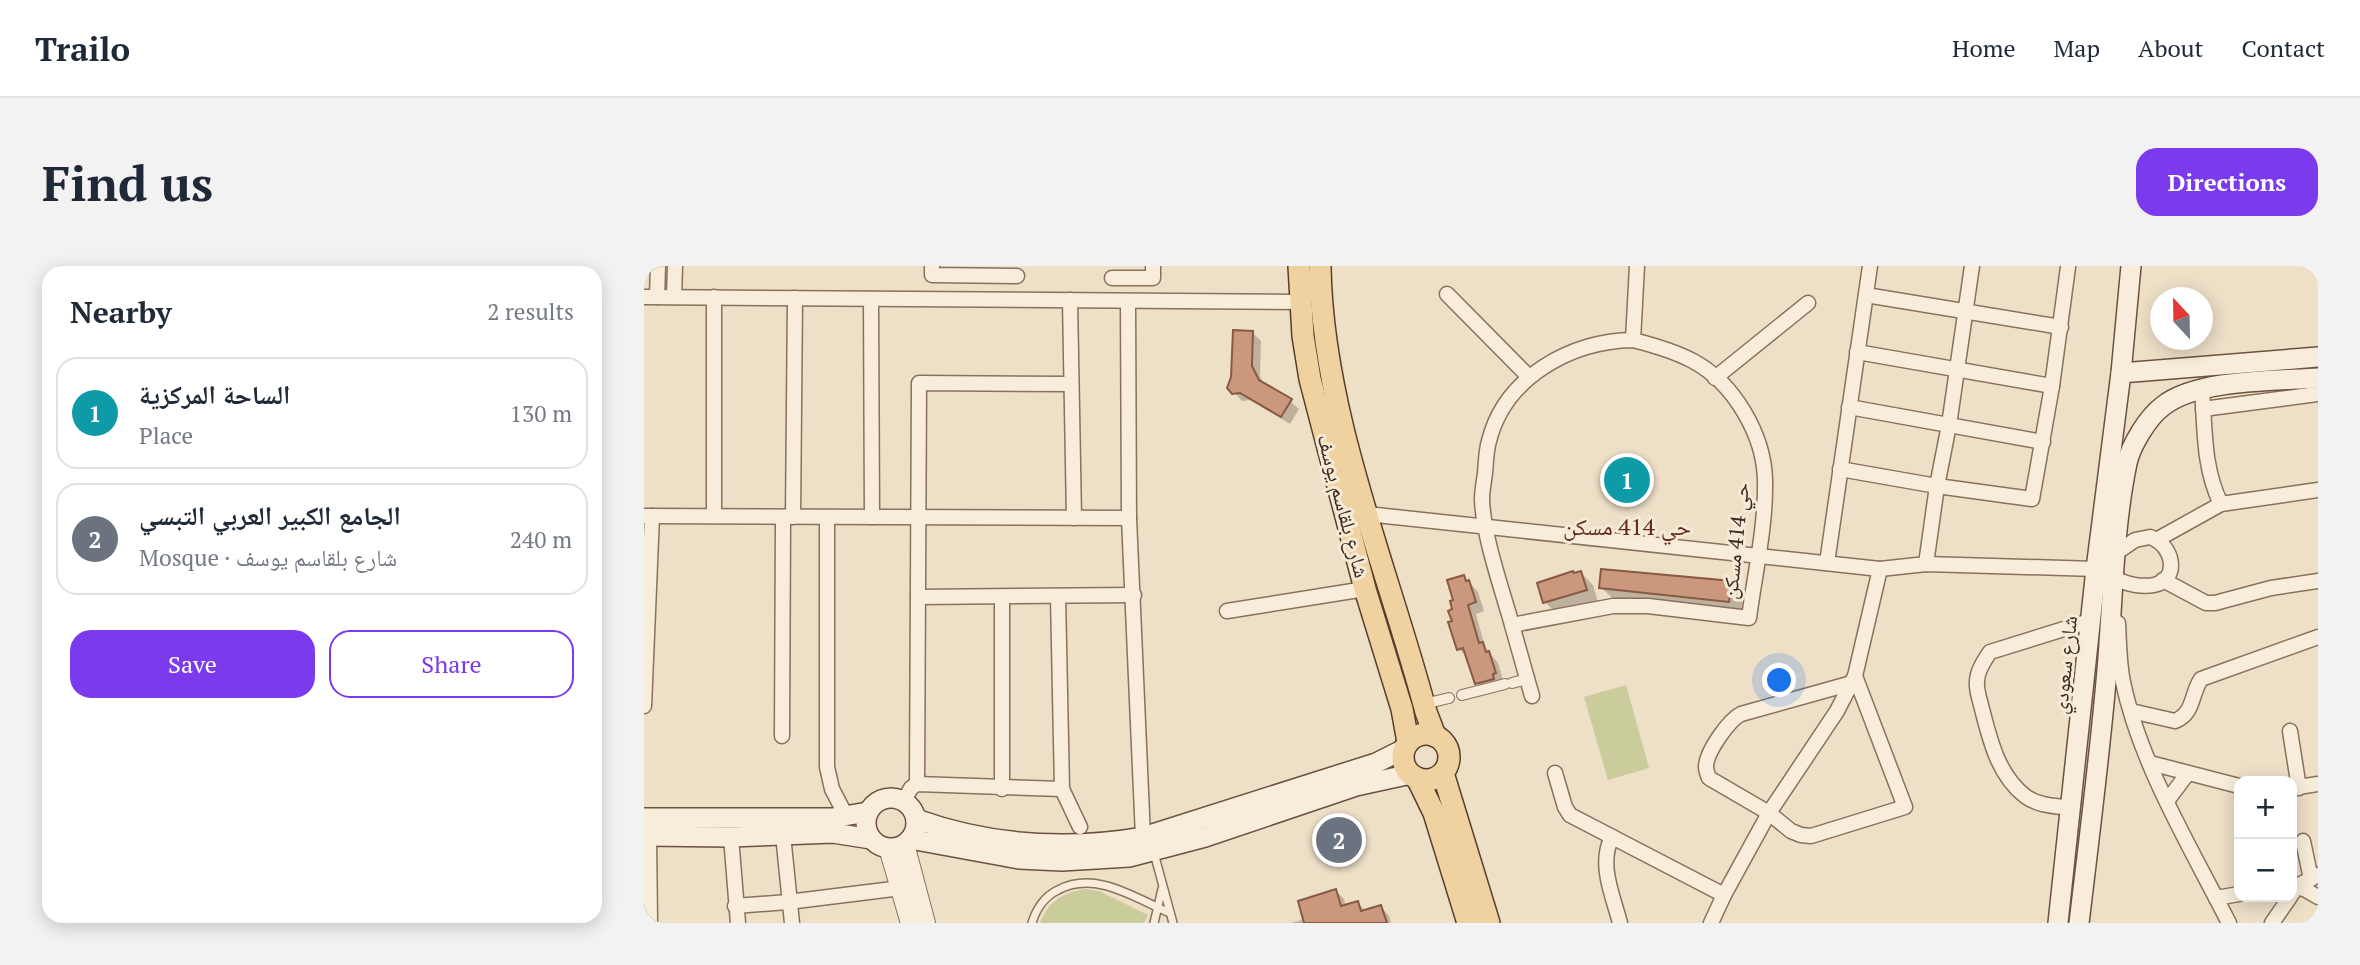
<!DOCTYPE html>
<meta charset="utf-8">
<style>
body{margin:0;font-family:"PT Serif","Noto Naskh Arabic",serif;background:#f2f2f3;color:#1f2937}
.controls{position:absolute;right:21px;bottom:21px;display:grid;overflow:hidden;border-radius:14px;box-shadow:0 4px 18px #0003}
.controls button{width:63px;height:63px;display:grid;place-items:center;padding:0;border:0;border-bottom:2px solid #e0e1e3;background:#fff;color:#1f2937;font:35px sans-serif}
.compass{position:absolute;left:1506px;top:21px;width:63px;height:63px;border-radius:50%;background:#fff;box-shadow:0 4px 18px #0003;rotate:338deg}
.you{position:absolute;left:1136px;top:415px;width:24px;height:24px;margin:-18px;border:5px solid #fff;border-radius:50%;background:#1a73e8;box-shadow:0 0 0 10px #1a73e833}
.badge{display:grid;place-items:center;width:46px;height:46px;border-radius:50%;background:#7c3aed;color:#fff;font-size:23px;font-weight:700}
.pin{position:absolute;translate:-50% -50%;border:4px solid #fff;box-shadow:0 2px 7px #0006}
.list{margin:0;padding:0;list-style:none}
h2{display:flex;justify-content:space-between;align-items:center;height:91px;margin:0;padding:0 28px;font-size:30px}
h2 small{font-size:23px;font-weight:400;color:#747a83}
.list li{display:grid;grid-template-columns:46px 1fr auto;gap:21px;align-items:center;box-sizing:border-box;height:112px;margin:0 14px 14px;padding:0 14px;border:2px solid #e0e1e3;border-radius:21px}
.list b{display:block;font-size:26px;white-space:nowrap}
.list p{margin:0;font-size:23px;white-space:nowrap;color:#747a83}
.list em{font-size:23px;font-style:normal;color:#747a83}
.actions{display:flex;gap:14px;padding:21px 28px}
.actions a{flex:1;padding:16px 0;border:2px solid #7c3aed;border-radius:21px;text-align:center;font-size:24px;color:#7c3aed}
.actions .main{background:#7c3aed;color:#fff}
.map{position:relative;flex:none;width:1674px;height:657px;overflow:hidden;border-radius:21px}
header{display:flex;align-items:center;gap:42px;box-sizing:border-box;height:98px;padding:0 35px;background:#fff;border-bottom:2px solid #e0e1e3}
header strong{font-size:33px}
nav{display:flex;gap:38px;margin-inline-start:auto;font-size:24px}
.intro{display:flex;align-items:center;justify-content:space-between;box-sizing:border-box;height:168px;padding:0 42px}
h1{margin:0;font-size:49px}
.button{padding:18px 32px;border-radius:21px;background:#7c3aed;color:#fff;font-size:24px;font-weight:700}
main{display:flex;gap:42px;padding:0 42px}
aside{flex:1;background:#fff;border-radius:21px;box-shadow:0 4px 18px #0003}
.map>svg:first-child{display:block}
.green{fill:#cacc9b}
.shadow{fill:#0003}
.building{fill:#cb987d;stroke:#885943;stroke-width:2}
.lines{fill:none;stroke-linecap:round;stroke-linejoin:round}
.service-casing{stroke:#89715c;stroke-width:10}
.pedestrian-casing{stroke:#89715c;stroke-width:12}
.minor-casing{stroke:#89715c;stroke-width:17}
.tertiary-casing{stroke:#89715c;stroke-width:20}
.secondary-casing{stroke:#6b523f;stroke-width:22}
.primary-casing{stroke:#573f30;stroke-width:24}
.service{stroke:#f8edda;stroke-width:7}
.pedestrian{stroke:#f8edda;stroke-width:10}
.minor{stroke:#f8edda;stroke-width:14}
.tertiary{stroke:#f8edda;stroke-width:18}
.secondary{stroke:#f8edda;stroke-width:19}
.primary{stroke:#f0d1a0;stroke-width:21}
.labels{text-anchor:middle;stroke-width:6;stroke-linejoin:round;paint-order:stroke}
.street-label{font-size:21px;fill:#3a2a20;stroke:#f5ead6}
.neighbourhood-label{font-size:23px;fill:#662920;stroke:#f5ead6}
</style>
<header>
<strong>Trailo</strong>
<nav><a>Home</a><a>Map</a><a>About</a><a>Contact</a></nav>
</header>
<div class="intro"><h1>Find us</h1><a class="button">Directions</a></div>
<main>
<aside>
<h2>Nearby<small>2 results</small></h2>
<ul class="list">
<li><span class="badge" style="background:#0f9aa8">1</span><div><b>الساحة المركزية</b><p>Place</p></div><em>130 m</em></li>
<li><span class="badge" style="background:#6b7280">2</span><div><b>الجامع الكبير العربي التبسي</b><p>Mosque · شارع بلقاسم يوسف</p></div><em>240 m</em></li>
</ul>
<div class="actions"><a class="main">Save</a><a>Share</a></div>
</aside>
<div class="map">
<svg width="1674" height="657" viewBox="0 0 1674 657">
<rect width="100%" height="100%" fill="#eedfc7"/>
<!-- green -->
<g class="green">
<path d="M982 419 1005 502 964 514 940 431Z"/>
<path d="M441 623 455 625 504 649 500 657H396C404 636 418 627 441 623Z"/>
</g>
<!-- shadow -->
<g class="shadow">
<path d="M608 66 617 75 616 110 620 119 646 135 655 143 646 158 606 134 598 135 590 126Z"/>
<path d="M937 307 949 319 954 336 913 348 901 336 931 309Z"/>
<path d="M820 311 834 326 840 345 832 348 841 381 854 397 860 417 842 426 833 417 824 392 815 383 810 356 811 344Z"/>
<path d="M1087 317 1099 329 1097 347 969 333 957 321Z"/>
<path d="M692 625 700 633 702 640 713 637 723 646 737 641 745 650 747 657H647L661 653Z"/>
</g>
<!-- building -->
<g class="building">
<path d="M589 64 609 65 608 100 615 114 648 133 637 151 596 127 588 128 583 122 587 111Z"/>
<path d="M957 303 1088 315 1085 336 955 322Z"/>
<path d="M929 305 930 307 937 305 943 324 899 337 893 317Z"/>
<path d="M820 309 822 315 825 314 832 336 824 339 835 377 839 376 842 386 845 385 852 407 849 408 850 413 831 418 819 382 813 384 804 356 808 355 804 345 808 343 806 335 809 334 803 314Z"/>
<path d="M692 623 697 640 714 635 717 645 737 639 743 657H660L654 635Z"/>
</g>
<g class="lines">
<!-- service casing -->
<g class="service-casing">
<g id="service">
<path d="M510 587 529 657"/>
<path d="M388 657C392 643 401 630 414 624 452 604 491 632 526 647"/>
<path d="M510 657 518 623"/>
</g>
</g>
<!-- pedestrian casing -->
<g class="pedestrian-casing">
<g id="pedestrian">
<path d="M868 417 883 413"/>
<path d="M818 429 861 418"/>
<path d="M780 438 805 432"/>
</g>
</g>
<!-- minor casing -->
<g class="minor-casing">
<g id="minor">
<path d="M288 0V9L373 10"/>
<path d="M468 12H509V0"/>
<path d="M803 28 885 111"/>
<path d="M1222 29 1417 61"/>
<path d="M0 31 656 36"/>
<path d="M13 31 14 0"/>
<path d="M30 31 31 0"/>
<path d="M227 33 228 251"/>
<path d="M426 34 430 252"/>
<path d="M484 35 485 252 499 571"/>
<path d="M989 74C1009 79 1030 85 1049 95 1090 117 1120 169 1121 214 1122 260 1111 306 1105 352L1004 340H969L868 359C858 323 839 270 838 233 838 225 840 215 841 207 842 196 842 185 845 175 861 111 927 75 989 74Z"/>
<path d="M989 74 993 0"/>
<path d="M1213 86 1408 120"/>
<path d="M1071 112 1164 37"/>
<path d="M1558 123C1561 162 1559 202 1577 238"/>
<path d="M1205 141 1399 176"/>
<path d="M1559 143 1674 128"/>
<path d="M1196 203 1293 220 1305 159 1328 0"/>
<path d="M723 248 1236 303 1282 298 1452 303C1469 313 1490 323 1510 319 1536 314 1530 279 1506 271L1491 274 1466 291"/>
<path d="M0 250 485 252"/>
<path d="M70 250V31"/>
<path d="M149 251 151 32"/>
<path d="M183 251V501L188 523 202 550"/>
<path d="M1514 273 1577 238 1674 224"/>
<path d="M1183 297 1226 0"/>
<path d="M1282 298 1293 220 1388 233 1408 120 1424 1"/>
<path d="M1519 314 1562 337H1571L1627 322 1674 315"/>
<path d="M414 330 418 523 436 561"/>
<path d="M274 331 490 329"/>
<path d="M358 331V523"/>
<path d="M583 345 721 323"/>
<path d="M1474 357C1475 376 1475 397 1479 416 1496 498 1547 582 1585 657"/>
<path d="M868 359 888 430"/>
<path d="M1208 417 1097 448C1085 454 1062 486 1062 501 1062 505 1064 509 1065 512L1125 547 1147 565 1157 569 1167 570 1261 541 1211 410"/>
<path d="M0 440 8 250"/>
<path d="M1487 445 1531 455C1550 448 1547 428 1557 413L1674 371"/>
<path d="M1646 465 1655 522"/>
<path d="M138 470 139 251"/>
<path d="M1506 497 1595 520"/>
<path d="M911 507 921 541 926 549 1080 629"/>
<path d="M273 518 275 117 427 118"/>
<path d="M1648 522 1674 518"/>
<path d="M260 535 267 522 273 518 418 523"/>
<path d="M1523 535 1544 507"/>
<path d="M1428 542C1412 540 1394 540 1381 530 1354 509 1346 474 1338 443 1336 434 1332 424 1333 416 1333 405 1340 395 1346 386L1449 354"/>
<path d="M139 569 148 657"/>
<path d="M5 570 6 657"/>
<path d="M87 571 94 657"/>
<path d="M968 571C954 598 969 630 976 657"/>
<path d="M1659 575 1667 613"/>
<path d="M1648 619 1662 624 1674 631"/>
<path d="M1648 628 1653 620 1674 609"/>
<path d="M1572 632 1595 628"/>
<path d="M91 640 144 636 257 622"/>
<path d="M1067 657 1080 629 1125 547 1193 445 1211 410 1236 303"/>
<path d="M1628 657 1646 631"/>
</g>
</g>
<!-- tertiary casing -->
<g class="tertiary-casing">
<g id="tertiary">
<path d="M261 578 282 657"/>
<path d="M244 582 266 657"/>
</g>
</g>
<!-- secondary casing -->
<g class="secondary-casing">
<g id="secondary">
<path d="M1477 107 1487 0"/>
<circle cx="247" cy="557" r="25"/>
<path d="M0 552H188L224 546"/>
<path d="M272 553C345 579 423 584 499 571L732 497 760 483"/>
<path d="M0 570 87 571 189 567 227 573"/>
<path d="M266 573 375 593 418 595 485 591 561 571 712 520 767 508"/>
<path d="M1414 657 1452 303 1477 107 1674 91"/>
<path d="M1435 657C1445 573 1456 488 1463 404 1469 335 1469 265 1483 197 1487 179 1504 151 1519 140 1553 113 1631 115 1674 112"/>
</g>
</g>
<!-- primary casing -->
<g class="primary-casing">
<g id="primary">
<path d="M655 0 659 70 666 113 721 323 758 443 764 476"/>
<path d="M676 0C678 148 744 303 782 446L791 470"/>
<circle cx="782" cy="491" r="23"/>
<path d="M799 507 845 657"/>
<path d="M773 512 790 547 824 657"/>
</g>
</g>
<!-- service -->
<use href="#service" class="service"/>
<!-- pedestrian -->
<use href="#pedestrian" class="pedestrian"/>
<!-- minor -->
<use href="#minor" class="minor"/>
<!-- tertiary -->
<use href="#tertiary" class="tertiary"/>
<!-- secondary -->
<use href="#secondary" class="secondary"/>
<!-- primary -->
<use href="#primary" class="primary"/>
</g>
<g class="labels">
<!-- street labels -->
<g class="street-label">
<text transform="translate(699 240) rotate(75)" y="7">شارع بلقاسم يوسف</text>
<text transform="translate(1092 275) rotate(-84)" y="7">حي 414 مسكن</text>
<text transform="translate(1421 399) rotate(-84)" y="7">شارع سعودي</text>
</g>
<!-- neighbourhood labels -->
<g class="neighbourhood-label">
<text x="983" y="269">حي 414 مسكن</text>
</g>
</g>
</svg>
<div class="controls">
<button>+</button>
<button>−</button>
</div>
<svg class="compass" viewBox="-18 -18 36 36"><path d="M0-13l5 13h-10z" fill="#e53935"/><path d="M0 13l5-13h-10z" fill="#747a83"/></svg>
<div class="you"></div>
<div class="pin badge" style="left:983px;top:214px;background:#0f9aa8">1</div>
<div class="pin badge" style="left:695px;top:574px;background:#6b7280">2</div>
</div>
</main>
